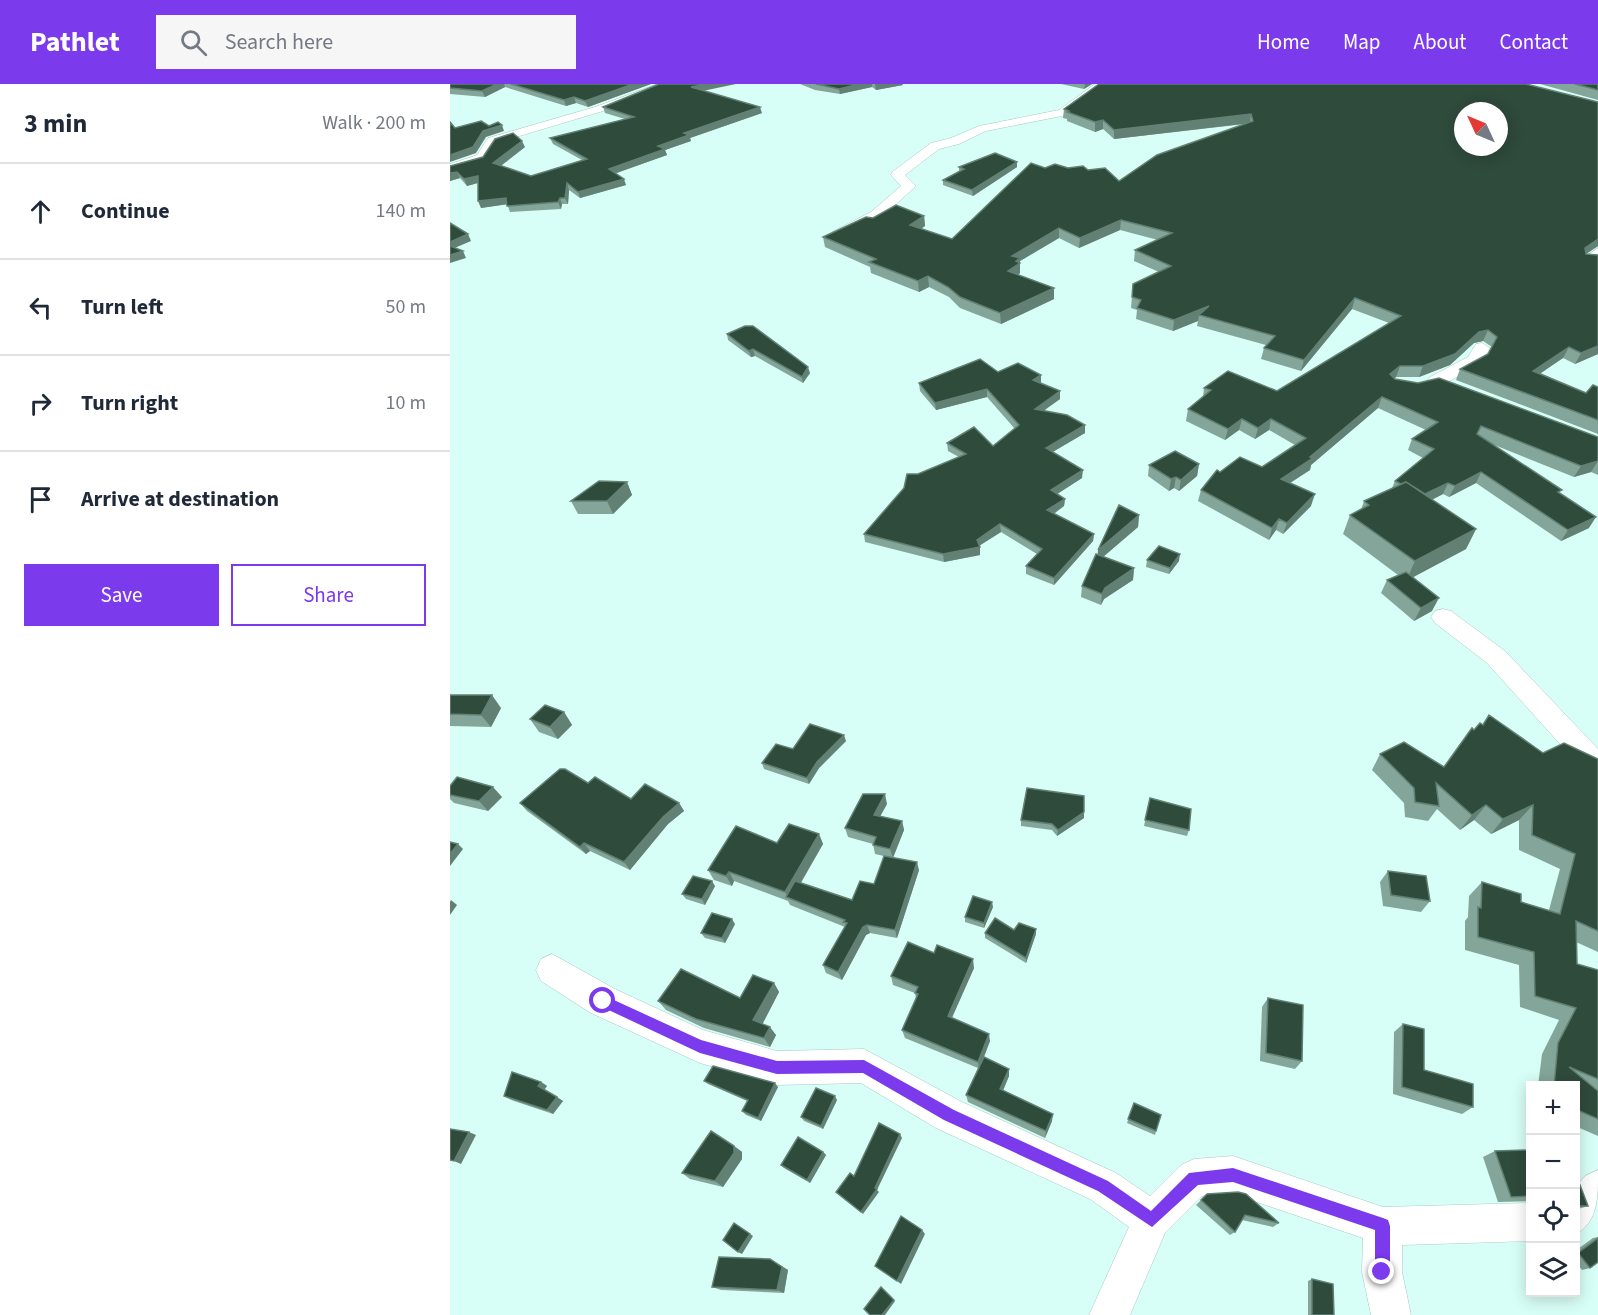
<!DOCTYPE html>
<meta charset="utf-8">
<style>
body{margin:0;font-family:"Source Sans 3",sans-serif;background:#f6f6f7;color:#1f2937}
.controls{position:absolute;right:18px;bottom:18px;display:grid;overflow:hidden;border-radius:0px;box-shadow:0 3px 15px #0003}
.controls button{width:54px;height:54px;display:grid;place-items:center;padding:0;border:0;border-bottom:2px solid #e0e1e3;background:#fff;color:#1f2937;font:30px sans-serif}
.compass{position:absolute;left:1004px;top:18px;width:54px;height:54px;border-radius:50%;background:#fff;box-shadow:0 3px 15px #0003;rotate:314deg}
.stop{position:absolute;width:18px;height:18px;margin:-14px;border:4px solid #7c3aed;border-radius:50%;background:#fff}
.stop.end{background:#7c3aed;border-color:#fff;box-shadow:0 2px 6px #0008}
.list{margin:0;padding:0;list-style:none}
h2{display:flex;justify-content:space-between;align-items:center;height:78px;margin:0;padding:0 24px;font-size:26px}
h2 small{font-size:20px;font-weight:400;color:#747a83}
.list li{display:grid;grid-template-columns:39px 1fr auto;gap:18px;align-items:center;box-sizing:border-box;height:96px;padding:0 24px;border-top:2px solid #e0e1e3}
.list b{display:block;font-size:22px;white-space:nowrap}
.list em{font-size:20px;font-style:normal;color:#747a83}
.actions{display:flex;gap:12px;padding:18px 24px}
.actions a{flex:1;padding:14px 0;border:2px solid #7c3aed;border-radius:0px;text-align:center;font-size:21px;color:#7c3aed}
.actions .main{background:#7c3aed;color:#fff}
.icon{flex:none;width:33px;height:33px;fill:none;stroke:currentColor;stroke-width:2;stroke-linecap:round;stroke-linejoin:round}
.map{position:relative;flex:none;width:1148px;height:1231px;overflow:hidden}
header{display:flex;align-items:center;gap:36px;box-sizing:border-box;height:84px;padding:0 30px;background:#7c3aed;color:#fff}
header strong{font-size:28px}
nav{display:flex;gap:33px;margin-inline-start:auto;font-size:21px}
.search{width:420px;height:54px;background:#f6f6f7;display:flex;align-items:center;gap:15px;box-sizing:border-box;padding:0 21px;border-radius:0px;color:#747a83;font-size:22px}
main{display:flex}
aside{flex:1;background:#fff}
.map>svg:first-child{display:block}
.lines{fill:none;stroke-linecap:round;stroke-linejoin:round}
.minor-casing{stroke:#a4cac3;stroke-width:1}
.minor{fill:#fff;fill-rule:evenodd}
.wall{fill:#84a59a}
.shaded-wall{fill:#628174}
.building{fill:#2f4b3c;stroke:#628174;stroke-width:1.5;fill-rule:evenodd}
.route{fill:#7c3aed}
</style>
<header>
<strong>Pathlet</strong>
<div class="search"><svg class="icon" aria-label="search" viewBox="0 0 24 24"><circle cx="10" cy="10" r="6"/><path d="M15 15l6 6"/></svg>Search here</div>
<nav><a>Home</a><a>Map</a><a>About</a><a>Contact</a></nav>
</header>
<main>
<aside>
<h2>3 min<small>Walk · 200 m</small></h2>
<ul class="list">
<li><svg class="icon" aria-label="ahead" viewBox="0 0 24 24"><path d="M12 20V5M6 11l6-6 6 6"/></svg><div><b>Continue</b></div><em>140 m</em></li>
<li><svg class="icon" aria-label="left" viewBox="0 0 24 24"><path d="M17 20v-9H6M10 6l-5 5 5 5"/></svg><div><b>Turn left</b></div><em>50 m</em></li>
<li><svg class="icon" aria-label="right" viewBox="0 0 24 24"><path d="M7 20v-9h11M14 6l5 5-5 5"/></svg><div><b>Turn right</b></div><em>10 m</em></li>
<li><svg class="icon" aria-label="arrive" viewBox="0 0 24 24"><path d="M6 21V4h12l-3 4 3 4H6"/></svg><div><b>Arrive at destination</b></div></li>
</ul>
<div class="actions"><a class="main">Save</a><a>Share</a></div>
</aside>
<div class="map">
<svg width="1148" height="1231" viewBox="0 0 1148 1231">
<rect width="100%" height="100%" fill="#d8fff7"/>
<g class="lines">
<!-- minor casing -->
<g class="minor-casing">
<g id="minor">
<path d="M208 0H223L153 27 46 59 35 77 0 88V80L27 71 38 54 145 23Z"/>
<path d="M645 0H657L617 31 536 47 509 60 489 65 455 91 466 102 431 134 394 151 389 152 382 148 421 128 451 102 441 91 442 88 481 59 501 54 529 42 609 26Z"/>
<path d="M1148 164V175L1143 179H1133L1131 176Z"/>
<path d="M1032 259 1040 264 1031 280 992 301H980L977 297 980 293 1018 273 1026 260Z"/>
<path d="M993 525 1001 527 1055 567 1148 665V694L1138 691 1037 579 985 539 981 533 985 527Z"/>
<path d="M102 870 165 905 253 946 327 967 414 965 512 1018 666 1089 700 1112 731 1081 744 1075 783 1072 933 1123 1080 1119V1157L952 1161V1188L961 1231H921L912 1188 913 1154 783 1110 752 1112 715 1149 680 1231H639L679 1143 640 1115 486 1044 411 999 327 1001 250 979 141 929 91 897 86 886 91 875Z"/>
<path d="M1148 1086C1148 1115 1148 1137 1126 1150V1103L1135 1092Z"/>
</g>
</g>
<!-- minor -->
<use href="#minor" class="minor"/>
</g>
<!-- wall -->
<g class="wall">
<path d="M0 0H201L138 23 126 19 116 22 55 3 35 13 0 10Z"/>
<path d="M350 0H452L453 1 426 6 422 3 390 10 365 6Z"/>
<path d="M611 0H642L634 5Z"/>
<path d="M1076 0 1148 162 1136 170 1148 171V270L1125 280 1113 274 1090 289 1136 309 1148 303V350L1006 296 1010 285 1038 270 1042 263 1033 257 1024 259 1000 281 969 293H946L944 295 1148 353V391L1141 388 1124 393 1042 360 1110 409 1139 444 1111 457 1026 399 999 413 993 410 982 416 1026 445 1016 465 963 493 982 527 964 537 931 509 937 496 948 491 893 450 900 431 911 426 914 417 942 404 945 397 973 374 958 366 962 355 976 346 928 324 861 381 860 386 839 399 861 422 833 450 826 446 819 456 748 417 751 406 770 388 812 383 845 361 819 346 805 355 789 346 775 356 736 337 738 325 753 313 754 304 827 307 939 239 902 225 851 287 811 275 814 264 816 261 747 242 748 237 723 247 686 235 687 226 681 224 683 200 709 188 684 177 685 166 708 156 670 146 629 164 609 154 570 177V189L568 191 604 215 551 240 510 224 499 213 479 203 469 208 421 189 420 183 375 163 373 153 423 134 474 132 475 142 471 145 502 155 595 84H618L638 86 669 97 795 40 664 55 653 45 645 48 617 37V35L613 34 614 25Z"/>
<path d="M1090 0H1148V16Z"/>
<path d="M254 7 312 29 240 54 241 57 215 66 217 71 166 89 176 101 130 114 119 106 118 120H112L111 125 60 128 57 120 31 124 28 99 17 102 10 94 0 97V82L75 63 51 82 81 92 132 76 103 60 100 54 175 35 155 29 153 23Z"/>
<path d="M567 78V83L523 112 493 101V96L509 87V83Z"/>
<path d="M277 250 360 289 353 299 305 272 301 273 278 256Z"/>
<path d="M548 288 591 299 610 315 594 326 635 349 602 368 632 394 607 410 615 415 614 422 604 430 644 450 643 457 604 501 576 490V482L587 470 551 448 529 462 530 471 494 478 415 458 414 450 468 390 509 373 498 367 497 359 543 362 565 345 537 313 486 326 470 307 469 299Z"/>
<path d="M749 380 747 392 729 407 724 404 719 407 698 392 699 381Z"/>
<path d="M177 398 182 411 163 430H128L121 417Z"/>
<path d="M689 431 688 443 653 473 684 484 683 496 654 515 651 521 631 513 632 502 648 471V466Z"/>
<path d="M697 476 729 477 719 490 696 483Z"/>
<path d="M0 611 51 624 41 643 0 642Z"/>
<path d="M114 628 122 641 108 655 89 648 80 635Z"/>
<path d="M1039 631 1093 669 1148 675V868L1126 858 1127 880 1148 886V1052L1125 1042V1002H1088L1092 970 1109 936 1070 923 1069 881 1015 866V837L1018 833 1019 812 1032 798 1071 818 1099 826 1110 785 1069 766V736L1041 750 1024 736 1010 746 987 725 978 737 955 733 954 719 922 686 930 670 994 683 1032 641Z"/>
<path d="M396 657 369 684 359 700 314 685 312 679 343 665Z"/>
<path d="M138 699 181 715 229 719 234 727 218 740 180 786 140 767 136 770 77 727 70 719Z"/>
<path d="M0 702 52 713 38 727 4 719 0 715Z"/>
<path d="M700 714 739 746 737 752 694 742Z"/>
<path d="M437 720 430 732 452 737 454 746 443 773 469 786 447 854 420 849 416 851 392 896 376 889 373 881 395 843 340 821 338 817 284 797 282 802 264 796 258 786 369 750 373 760 351 799 402 816 424 800 434 772 425 770 423 760 398 753 395 744Z"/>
<path d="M634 734 607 752 602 746 571 742V736Z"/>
<path d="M938 787 980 817 971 828 933 822 930 798Z"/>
<path d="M265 802 255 821 236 815 232 810Z"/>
<path d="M543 823 534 844 515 838V833Z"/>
<path d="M285 840 275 859 255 854 251 849Z"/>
<path d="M586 845V850L576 879 535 854V849Z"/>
<path d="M524 884 502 934 540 957 534 973 559 985V992L553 1007 602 1037 595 1054 518 1018 516 1011 528 984 455 954 452 946 466 914 465 909 443 901 441 892Z"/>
<path d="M324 899 329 908 312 940 326 951 320 963 254 944 216 926 208 917 290 914Z"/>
<path d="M818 914 852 977 845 985 810 977 812 923Z"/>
<path d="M953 940 974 986 1023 1023 1012 1030 943 1010 944 948Z"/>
<path d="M254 997 328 1003 311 1037 296 1031 292 1027 297 1017 258 1000Z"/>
<path d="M91 998 97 1002 94 1006 113 1017 103 1030 61 1016 54 1012Z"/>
<path d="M387 1016 373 1045 354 1037 351 1033Z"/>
<path d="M684 1019 706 1047 705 1051 677 1039Z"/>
<path d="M284 1062 292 1068V1075L273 1103 240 1095 232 1089Z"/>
<path d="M1080 1066V1120V1117L1048 1118 1033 1073 1045 1067Z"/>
<path d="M373 1068 376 1071 360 1099 334 1084 331 1081Z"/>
<path d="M1125 1088 1138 1122 1125 1126Z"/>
<path d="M757 1110 829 1139 823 1143 792 1136 785 1148 780 1151 746 1121Z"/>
<path d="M1148 1153V1178L1140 1184 1132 1186 1125 1177V1167L1143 1154Z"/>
<path d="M320 1175 338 1186 334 1209 271 1206 262 1203Z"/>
<path d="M862 1195 884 1231H858V1197Z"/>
</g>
<!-- shaded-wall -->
<g class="shaded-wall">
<path d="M47 0H54L55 3 35 13 32 7Z"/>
<path d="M183 0H201L138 23 135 17Z"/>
<path d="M257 0H286L243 9 241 3Z"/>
<path d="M409 0H422V3L390 10 389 5Z"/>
<path d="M425 0H452L453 1 426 6Z"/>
<path d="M635 0H642L634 5Z"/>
<path d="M124 13 126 19 116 22 114 16Z"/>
<path d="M310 23 312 29 240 54 241 57 215 66 217 71 161 91 159 85 234 49Z"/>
<path d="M801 30 800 39 664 55V46Z"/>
<path d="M653 36V45L645 48V38Z"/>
<path d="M52 41 54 47 36 53 26 69 0 78V71L33 47Z"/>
<path d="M72 57 75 63 46 85 43 79Z"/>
<path d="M567 78V83L523 112 522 106Z"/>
<path d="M7 88 10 94 0 97V89Z"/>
<path d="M28 92 31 98 17 102 14 95Z"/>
<path d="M174 95 176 101 130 114 128 108Z"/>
<path d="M117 99 119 106 118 120 115 114Z"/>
<path d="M56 114 59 120 31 124 28 117Z"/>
<path d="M110 114 112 120 111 125 108 118Z"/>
<path d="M474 132 475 142 461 151 460 141Z"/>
<path d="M671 136 670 146 629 164 630 154Z"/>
<path d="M609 144V154L570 177V189L558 198V187L562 172Z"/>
<path d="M18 150 21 157 0 166V158Z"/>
<path d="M1148 155V162L1130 174 1135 164Z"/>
<path d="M13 167 16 174 0 179V171Z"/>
<path d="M478 192 479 203 469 208 468 197Z"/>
<path d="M604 204V215L551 240 550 229Z"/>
<path d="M905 214 902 225 851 287 854 276Z"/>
<path d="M759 222 749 231 748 237 723 247 724 236Z"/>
<path d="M1038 246 1033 257 1024 259 1000 281 969 293 973 282 1029 248Z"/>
<path d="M1148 262V270L1125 280 1131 269Z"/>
<path d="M1119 263 1113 274 1078 298 1083 287Z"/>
<path d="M303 265 305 272 301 273 299 267Z"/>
<path d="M950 282 946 293 936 301 940 290Z"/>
<path d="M358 283 360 289 353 299 352 293Z"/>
<path d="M591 291V299L583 296Z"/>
<path d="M537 305V313L486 326 485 319Z"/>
<path d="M610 307V315L585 333V325Z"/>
<path d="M932 313 928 324 861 381 860 386 828 407 831 395 860 373Z"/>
<path d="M792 335 789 346 775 356 778 345Z"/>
<path d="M821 335 819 346 805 355 808 344Z"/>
<path d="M635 341V349L596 372V364Z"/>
<path d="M1148 377 1141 388 1124 393 1131 382Z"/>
<path d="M749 380 747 392 729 407 731 396Z"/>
<path d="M633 386 632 394 601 414V406Z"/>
<path d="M1031 388 1026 399 999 413 1005 402Z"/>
<path d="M726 393 724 404 719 407 721 395Z"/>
<path d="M177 398 182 411 163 430 157 417Z"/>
<path d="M998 399 993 410 967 423 972 412Z"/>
<path d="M865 410 861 422 833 450 837 439Z"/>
<path d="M615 415 614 422 597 434V426Z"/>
<path d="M689 431 688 443 647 478 648 466Z"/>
<path d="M1146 433 1139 444 1111 457 1118 446Z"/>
<path d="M829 435 826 446 819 456 822 444Z"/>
<path d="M550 440 551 448 527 463V456Z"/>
<path d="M1026 445 1016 465 956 497 965 477Z"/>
<path d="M644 450 643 457 604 501V494Z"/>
<path d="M530 463V471L494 478 493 470Z"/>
<path d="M730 470 729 477 719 490 720 484Z"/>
<path d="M684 484 683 496 654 515 651 521 652 510 655 504Z"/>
<path d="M989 514 982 527 964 537 971 524Z"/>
<path d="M42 611 51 624 41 643 31 631Z"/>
<path d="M114 628 122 641 108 655 100 643Z"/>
<path d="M394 651 396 657 369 684 359 700 357 694 367 678Z"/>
<path d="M43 703 52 713 38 727 29 717Z"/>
<path d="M435 710 437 720 426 740 424 731Z"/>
<path d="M229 719 234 727 218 740 180 786 174 778 213 733Z"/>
<path d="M1036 721 1024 736 1010 746 1022 731Z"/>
<path d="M1083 721 1069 736 1041 750 1053 735Z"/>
<path d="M634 728V734L607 752 608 746Z"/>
<path d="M452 737 454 746 443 774 440 765Z"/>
<path d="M369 750 373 760 341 815 338 813 335 808Z"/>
<path d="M134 759 140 767 136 770 130 763Z"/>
<path d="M8 760 13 765 0 782V770Z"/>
<path d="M467 778 469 786 447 854 445 846Z"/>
<path d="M279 788 284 797 282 802 276 792Z"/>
<path d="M262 797 265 802 255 821 252 815Z"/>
<path d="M1 816 7 821 0 831V818Z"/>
<path d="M542 818 543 823 534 844V839Z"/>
<path d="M282 835 285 840 275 859 272 854Z"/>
<path d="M417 841 420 849 416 851 392 896 388 888 413 843Z"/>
<path d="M586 845V850L576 879V874Z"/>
<path d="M523 875 524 884 499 940 498 932Z"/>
<path d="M324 899 329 908 310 945 303 936Z"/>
<path d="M320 943 326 951 320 963 314 954Z"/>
<path d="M539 950 540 957 529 985 528 978Z"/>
<path d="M559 985V992L550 1013V1005Z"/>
<path d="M91 998 97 1002 94 1006 88 1002Z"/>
<path d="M325 999 328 1003 311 1037 308 1034Z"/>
<path d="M385 1012 387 1016 373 1045 371 1042Z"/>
<path d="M107 1013 113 1017 103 1030 97 1026Z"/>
<path d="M603 1030 602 1037 595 1054 596 1047Z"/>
<path d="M19 1048 26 1051 11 1080 4 1077Z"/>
<path d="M450 1050 452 1054 427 1106 429 1108 413 1130 411 1128 425 1104Z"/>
<path d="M284 1062 292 1068V1075L273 1103 265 1097Z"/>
<path d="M373 1068 376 1071 360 1099 357 1096Z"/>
<path d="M284 1139 303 1152 292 1170 288 1168Z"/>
<path d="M472 1146 475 1150 451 1200 447 1197Z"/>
<path d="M320 1175 338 1186 334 1209 327 1206Z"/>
<path d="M431 1203 445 1217 435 1231H432Z"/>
</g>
<!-- building -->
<g class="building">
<path d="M0 0H47L32 7 0 4Z"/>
<path d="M61 0H183L135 17 124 13 114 16Z"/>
<path d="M209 0H257L241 3 310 23 234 49 239 51 208 62 215 65 159 85 174 95 128 108 117 99 115 114H110L108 118 57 122 56 114 28 117V92L14 95 7 88 0 89V82L33 73 45 55 63 49 72 57 43 79 81 92 137 75 100 54 184 33 153 23Z"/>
<path d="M366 0H409L389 5Z"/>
<path d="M649 0H1076L1148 18V155L1135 164 1136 170 1148 171V262L1131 269 1119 263 1083 287 1136 309 1143 301 1148 303V336L1010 285 1038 270 1047 253 1038 246 1029 248 1005 270 973 282H950L940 290 945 295 968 299 989 294 1148 353V377L1131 382 1031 342 1027 350 1112 406 1108 408 1146 433 1118 446 1031 388 1005 402 998 399 975 410 956 398 951 400 945 397 984 365 962 355 988 338 932 313 860 373 863 374 831 395 865 410 837 439 829 435 822 444 751 406 767 386 770 388 790 373 812 383 856 354 821 335 808 344 792 335 778 345 738 325 761 306 754 304 778 287 827 307 951 232 905 214 854 276 814 264 825 252 749 231 759 222 724 236 687 224 691 216 682 213 683 200 721 182 685 166 722 149 671 136 630 154 609 144 562 172 570 174 566 177 570 179 558 187 604 204 550 229 510 213 498 203 478 192 468 197 419 178 426 175 373 153 416 133 423 134 446 121 474 132 460 141 502 155 581 79 595 84 605 80 618 84 633 82 638 86 655 84 669 97 707 71 803 37 801 30 664 46 653 36 645 38 617 28 619 27 614 25ZM1013 27H1049V63H1013Z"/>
<path d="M1125 0H1148V6Z"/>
<path d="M31 37 39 42 48 38 52 41 33 47 23 63 0 71V38L5 44Z"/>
<path d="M545 69 567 78 522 106 493 96 514 85 509 83Z"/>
<path d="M0 139 18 150 0 158Z"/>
<path d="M0 162 13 167 0 171Z"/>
<path d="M295 242H303L358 283 352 293 303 265 299 267 277 250Z"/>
<path d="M530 275 548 288 568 279 591 291 583 296 610 307 585 325 617 331 635 341 596 364 633 386 601 406 615 415 597 426 644 450 604 494 576 482 592 465 550 440 527 456 530 463 493 470 414 450 454 404 457 390H468L516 370 497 359 524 343 543 362 569 341 537 305 485 319 469 299Z"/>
<path d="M725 367 749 380 731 396 726 393 721 395 699 381Z"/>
<path d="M149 397 177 398 157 417H121Z"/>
<path d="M956 398 1026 445 965 477 900 431 919 421 914 417Z"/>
<path d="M669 421 689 431 648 466Z"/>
<path d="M709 462 730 470 720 484 697 476Z"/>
<path d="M646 470 684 484 655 504 652 510 632 502Z"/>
<path d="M956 488 989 514 971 524 937 496Z"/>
<path d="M0 611H42L31 631 0 630Z"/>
<path d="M95 621 114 628 100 643 80 635Z"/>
<path d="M1039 631 1093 669 1114 659 1148 675V847L1126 837 1127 880 1148 886V995L1119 983 1148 1007V1035L1125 1025V1002H1104L1108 959 1126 924 1085 912 1084 868 1028 853V823L1031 824 1032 798 1071 810V818L1110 830 1125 770 1082 751 1083 721 1053 735 1036 721 1022 731 986 699 989 722 965 718 964 704 930 670 954 658 994 683 1022 644 1024 646 1030 639 1033 641Z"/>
<path d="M360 640 394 651 367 678 357 694 312 679 326 660 343 665Z"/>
<path d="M110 685H115L138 699 145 693 181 715 195 700 229 719 213 733 174 778 134 759 130 763 70 719Z"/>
<path d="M7 693 43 703 29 717 0 711V702Z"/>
<path d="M577 704 634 712V728L608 746 602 740 571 736Z"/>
<path d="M413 710H435L424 731 452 737 440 765 423 761 426 753 395 744Z"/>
<path d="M700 714 741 725 739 746 695 736Z"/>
<path d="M339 740 369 750 335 808 279 788 276 792 258 786 286 742 327 759Z"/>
<path d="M0 758 8 760 0 770Z"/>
<path d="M434 772 467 778 445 846 417 841 413 843 388 888 373 881 397 839 393 838 395 836 336 813 345 797 402 816 410 797 424 800Z"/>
<path d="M938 787 976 792 980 817 941 811Z"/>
<path d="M243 792 262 797 252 815 232 810Z"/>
<path d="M523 812 542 818 534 839 515 833Z"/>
<path d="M262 829 282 835 272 854 251 849Z"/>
<path d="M545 834 564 846 569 839 586 845 576 874 535 849Z"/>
<path d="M458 858 484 869 487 861 523 875 498 932 539 950 528 978 452 946 468 910 465 909 468 903 441 892Z"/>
<path d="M231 885 290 914 303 891 324 899 303 936 320 943 314 954 246 935 208 917Z"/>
<path d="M818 914 853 921 852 977 816 969Z"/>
<path d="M953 940 974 945V986L1023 1000V1023L952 1003Z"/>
<path d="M534 973 559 985 550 1005 603 1030 596 1047 516 1011Z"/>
<path d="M263 982 325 999 308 1034 292 1027 298 1016 254 997Z"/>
<path d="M62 988 91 998 88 1002 107 1013 97 1026 54 1012Z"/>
<path d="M366 1004 385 1012 371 1042 351 1033Z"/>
<path d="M684 1019 711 1031 706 1047 678 1035Z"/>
<path d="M429 1039 450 1050 425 1104 427 1105 411 1128 386 1108 400 1089 404 1092Z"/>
<path d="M0 1045 19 1048 4 1077 0 1076Z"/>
<path d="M261 1047 284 1062V1069L265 1097 232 1089Z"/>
<path d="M348 1053 373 1068 357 1096 331 1081Z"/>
<path d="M1080 1066V1112L1061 1113 1045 1067Z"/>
<path d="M1125 1088 1138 1122H1125Z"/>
<path d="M788 1108 796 1110 829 1139 795 1131 785 1148 751 1116 757 1110Z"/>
<path d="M451 1132 472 1146 447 1197 425 1182Z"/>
<path d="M284 1139 300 1150 288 1168 273 1156Z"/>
<path d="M1148 1154V1178L1140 1184 1128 1169Z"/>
<path d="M269 1173 320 1175 332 1183 327 1206 262 1203Z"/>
<path d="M862 1195 883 1200 884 1231H862Z"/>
<path d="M431 1203 444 1216 432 1231H420L414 1225Z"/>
</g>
<!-- route -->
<path class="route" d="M153 911 251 956 327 977 414 976 504 1026 658 1097 701 1127 739 1089 783 1084 933 1134 938 1136 940 1142V1188L937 1193 932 1195 927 1193 925 1188V1146L783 1098 748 1101 702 1143 648 1107 494 1036 413 989 327 990 250 969 148 921V912Z"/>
</svg>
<div class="controls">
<button>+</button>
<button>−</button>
<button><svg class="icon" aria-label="locate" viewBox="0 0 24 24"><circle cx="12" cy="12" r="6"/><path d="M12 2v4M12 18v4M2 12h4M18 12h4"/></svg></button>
<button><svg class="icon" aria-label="layers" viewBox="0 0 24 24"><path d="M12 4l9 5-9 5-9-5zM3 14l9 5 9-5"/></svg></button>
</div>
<svg class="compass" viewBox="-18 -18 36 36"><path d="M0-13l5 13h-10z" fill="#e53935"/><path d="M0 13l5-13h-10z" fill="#747a83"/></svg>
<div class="stop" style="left:153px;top:917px"></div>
<div class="stop end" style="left:932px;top:1188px"></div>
</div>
</main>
